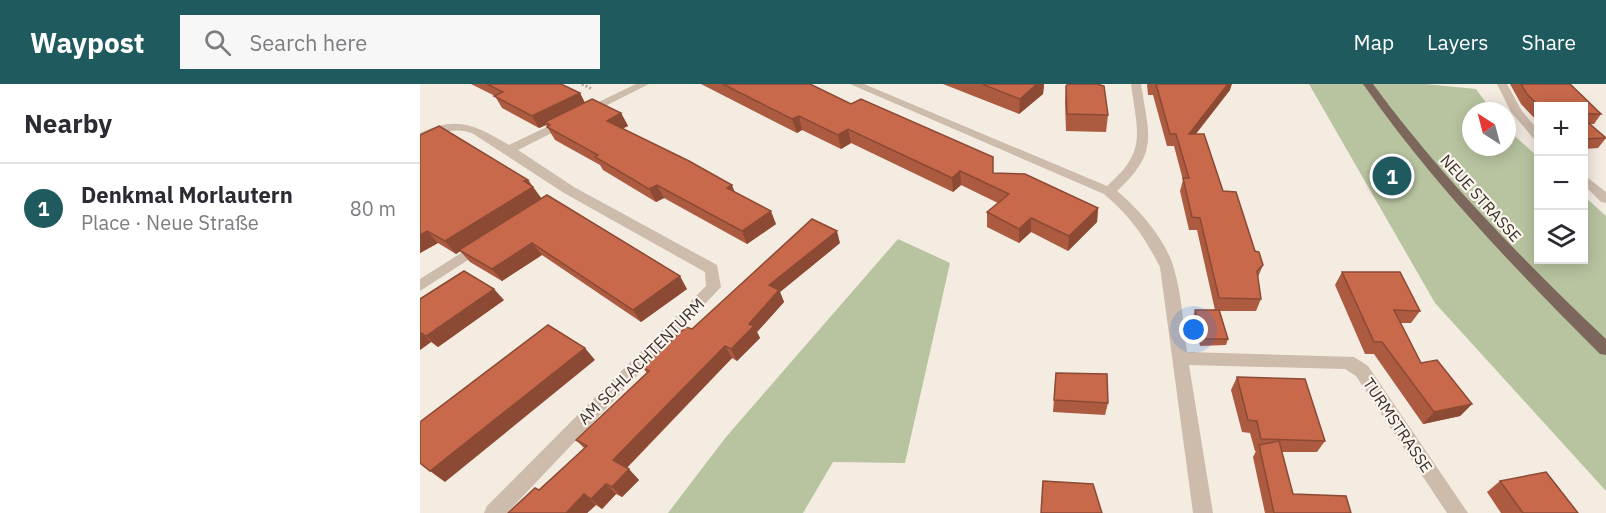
<!DOCTYPE html>
<meta charset="utf-8">
<style>
body{margin:0;font-family:"IBM Plex Sans",sans-serif;background:#f7f7f7;color:#2b2b33}
.controls{position:absolute;right:18px;top:18px;display:grid;overflow:hidden;border-radius:0px;box-shadow:0 3px 15px #0003}
.controls button{width:54px;height:54px;display:grid;place-items:center;padding:0;border:0;border-bottom:2px solid #e1e1e2;background:#fff;color:#2b2b33;font:30px sans-serif}
.compass{position:absolute;left:1042px;top:18px;width:54px;height:54px;border-radius:50%;background:#fff;box-shadow:0 3px 15px #0003;rotate:324deg}
.you{position:absolute;left:774px;top:246px;width:21px;height:21px;margin:-15px;border:4px solid #fff;border-radius:50%;background:#1a73e8;box-shadow:0 0 0 9px #1a73e833}
.badge{display:grid;place-items:center;width:39px;height:39px;border-radius:50%;background:#1f5a5e;color:#fff;font-size:20px;font-weight:700}
.pin{position:absolute;translate:-50% -50%;border:3px solid #fff;box-shadow:0 2px 6px #0006}
.list{margin:0;padding:0;list-style:none}
h2{display:flex;justify-content:space-between;align-items:center;height:78px;margin:0;padding:0 24px;font-size:26px}
h2 small{font-size:20px;font-weight:400;color:#7c7c81}
.list li{display:grid;grid-template-columns:39px 1fr auto;gap:18px;align-items:center;box-sizing:border-box;height:90px;padding:0 24px;border-top:2px solid #e1e1e2}
.list b{display:block;font-size:22px;white-space:nowrap}
.list p{margin:0;font-size:20px;white-space:nowrap;color:#7c7c81}
.list em{font-size:20px;font-style:normal;color:#7c7c81}
.icon{flex:none;width:33px;height:33px;fill:none;stroke:currentColor;stroke-width:2;stroke-linecap:round;stroke-linejoin:round}
.map{position:relative;flex:none;width:1186px;height:429px;overflow:hidden}
header{display:flex;align-items:center;gap:36px;box-sizing:border-box;height:84px;padding:0 30px;background:#1f5a5e;color:#fff}
header strong{font-size:28px}
nav{display:flex;gap:33px;margin-inline-start:auto;font-size:21px}
.search{width:420px;height:54px;background:#f7f7f7;display:flex;align-items:center;gap:15px;box-sizing:border-box;padding:0 21px;border-radius:0px;color:#7c7c81;font-size:22px}
main{display:flex}
aside{flex:1;background:#fff}
.map>svg:first-child{display:block}
.green{fill:#b8c4a0}
.lines{fill:none;stroke-linecap:round;stroke-linejoin:round}
.path{stroke:#b9a596;stroke-width:3;stroke-dasharray:2 2;stroke-linecap:butt}
.minor{fill:#cdbbac;fill-rule:evenodd}
.major{fill:#7d675c;fill-rule:evenodd}
.wall{fill:#ac5a40}
.shaded-wall{fill:#8c4a34}
.building{fill:#c8694b;stroke:#8c4a34;stroke-width:1.5}
.labels{text-anchor:middle;stroke-width:4.5;stroke-linejoin:round;paint-order:stroke}
.street-label{font-size:16px;fill:#3b302b;stroke:#fbf5ee}
</style>
<header>
<strong>Waypost</strong>
<div class="search"><svg class="icon" aria-label="search" viewBox="0 0 24 24"><circle cx="10" cy="10" r="6"/><path d="M15 15l6 6"/></svg>Search here</div>
<nav><a>Map</a><a>Layers</a><a>Share</a></nav>
</header>
<main>
<aside>
<h2>Nearby<small></small></h2>
<ul class="list">
<li><span class="badge">1</span><div><b>Denkmal Morlautern</b><p>Place · Neue Straße</p></div><em>80 m</em></li>
</ul>
</aside>
<div class="map">
<svg width="1186" height="429" viewBox="0 0 1186 429">
<rect width="100%" height="100%" fill="#f4ebe1"/>
<!-- green -->
<g class="green">
<path d="M889 0H1005L1056 5 1072 27H1051V63H1087V45L1118 73V176H1164V112L1186 132V407L1015 219Z"/>
<path d="M478 155 530 179 485 379 413 378 383 429H248L306 353Z"/>
</g>
<g class="lines">
<!-- path -->
<g class="path">
<path d="M162 0 172 5"/>
<path d="M972 92V86L989 85"/>
</g>
<!-- minor -->
<g class="minor">
<path d="M216 0H229L98 66 154 103 297 181 301 203 87 429H64L67 422 286 202 285 188 144 109 52 49C31 42 19 51 0 56V49C38 31 56 42 89 61Z"/>
<path d="M430 0H444L687 102C728 67 717 48 711 0H721C729 51 739 69 697 107 719 125 747 157 754 185 762 211 763 241 767 268L934 273 948 282 1048 429H1027L936 292 925 285 769 281 793 429H773L740 183C724 152 711 133 684 110Z"/>
<path d="M1077 0H1087L1102 27 1118 46V56L1114 55 1091 28Z"/>
<path d="M1164 91 1186 108V119L1181 118 1164 101Z"/>
<path d="M60 157 65 159 67 162 65 165 0 207V195Z"/>
</g>
<!-- major -->
<path class="major" d="M943 0H953C1022 94 1102 175 1186 255V271L1180 270C1095 185 1012 99 943 0Z"/>
</g>
<!-- wall -->
<g class="wall">
<path d="M51 0H141L160 9 165 19 201 29 208 42 203 44 314 107 356 140 327 160 244 114 236 118 183 86 180 81 135 56 126 41 119 44 82 24 75 12Z"/>
<path d="M281 0H390L573 89 678 124 677 138 648 167 611 148 599 159 567 143V128L578 119 541 101 533 108 431 59 421 65 382 46 377 49Z"/>
<path d="M523 0H624L623 10 599 30Z"/>
<path d="M727 0H808L810 6 776 50 803 107 843 181 838 193 841 215 836 227H800L808 255 806 261 780 262 773 233 775 226H795L777 146H769L760 107 763 96 754 62H747L733 11H728Z"/>
<path d="M1090 0H1150L1181 30 1174 40H1169L1186 54 1178 64 1164 65V22H1119V39L1101 20Z"/>
<path d="M646 2 688 31 686 48 646 47 645 18Z"/>
<path d="M0 51 108 96 121 115 267 205 221 238 122 171 82 197 50 178 40 167 36 170 18 159 0 169Z"/>
<path d="M420 159 360 208 364 218 337 248 340 254 317 277 312 274 207 384 219 396 202 413 196 410 182 425 176 421 167 429H88L119 406 164 364 156 356 227 289 222 283 272 245Z"/>
<path d="M922 188 1000 227 991 239H980L1001 279 1052 320 1040 332 1003 340 954 270H945L915 201Z"/>
<path d="M0 215 84 216 18 263 11 258 0 266Z"/>
<path d="M636 289 688 319 685 331 633 328Z"/>
<path d="M817 293 905 357 897 368H862L873 410 931 429H845L833 373 836 367H835L830 349 822 348 811 306Z"/>
<path d="M1080 397 1158 429H1081L1067 408Z"/>
</g>
<!-- shaded-wall -->
<g class="shaded-wall">
<path d="M617 0H624L623 10 599 30 600 15Z"/>
<path d="M808 0H812L810 6 766 62 769 50Z"/>
<path d="M160 9 166 21 125 38 126 41 119 44 112 32Z"/>
<path d="M201 29 208 42 194 49 187 37Z"/>
<path d="M379 32 382 46 377 49 372 35Z"/>
<path d="M428 45 431 59 421 65 418 51Z"/>
<path d="M540 87 541 101 533 108 532 94Z"/>
<path d="M108 96 122 115 36 170 25 157Z"/>
<path d="M237 101 244 114 236 118 229 105Z"/>
<path d="M312 101 317 114 307 104Z"/>
<path d="M678 124 677 138 648 167 649 152Z"/>
<path d="M351 127 356 140 327 160 322 147Z"/>
<path d="M611 134V148L599 159V145Z"/>
<path d="M7 147 18 159 0 169V151Z"/>
<path d="M417 147 420 159 360 208 364 218 337 248 340 254 317 277 311 265 329 240 349 201Z"/>
<path d="M112 159 122 171 82 197 72 185Z"/>
<path d="M260 192 267 205 221 238 213 226Z"/>
<path d="M74 205 84 216 18 263 6 252Z"/>
<path d="M0 248 11 258 0 266Z"/>
<path d="M305 262 312 274 203 387 193 376Z"/>
<path d="M165 264 175 276 25 398 10 387Z"/>
<path d="M1052 320 1040 332 1003 340 1014 328Z"/>
<path d="M209 385 219 396 202 413 192 403Z"/>
<path d="M186 400 196 410 182 425 171 415Z"/>
<path d="M164 410 176 421 167 429H146Z"/>
</g>
<!-- building -->
<g class="building">
<path d="M67 0H141L160 9 112 32 74 12 83 8Z"/>
<path d="M303 0H390L431 20 441 15 573 73V89L605 90 678 124 649 152 611 134 599 145 567 128 589 110 540 87 532 94 428 45 418 51 379 32 372 35Z"/>
<path d="M562 0H617L600 15Z"/>
<path d="M648 0H677L684 2 688 31 647 30 646 2Z"/>
<path d="M736 0H808L769 50H784L803 107 816 108 835 167 839 168 843 181 837 187 841 215 799 214 780 134 772 133 763 94H769L756 50H750Z"/>
<path d="M1101 0H1150L1181 30H1164V22H1119L1107 10Z"/>
<path d="M172 15 201 29 187 37 269 77 312 101 307 104 351 127 322 147 237 101 229 105 175 73 178 71 127 43 130 41 125 38Z"/>
<path d="M1164 35 1186 54 1164 55Z"/>
<path d="M19 42 108 96 104 97 113 103 25 157 7 147 0 151V51Z"/>
<path d="M127 111 260 192 213 226 112 159 72 185 39 166Z"/>
<path d="M392 135 417 147 349 201 359 206 329 240 334 242 311 265 305 262 193 376 209 385 192 403 186 400 171 415 164 410 146 429H88L115 404 119 406 167 362 156 356 229 287 222 283 266 243 272 245Z"/>
<path d="M44 187 74 205 6 252 0 248V215Z"/>
<path d="M922 188H980L1000 227 974 226 1001 279 1017 276 1052 320 1014 328 962 258H954Z"/>
<path d="M775 226H799L808 255H783Z"/>
<path d="M128 241 165 264 10 387 0 379V338Z"/>
<path d="M636 289 687 290 688 319 634 316Z"/>
<path d="M817 293 885 295 905 357 841 355 837 337 828 336Z"/>
<path d="M859 357 873 410 926 412 931 429H854L839 361Z"/>
<path d="M1126 388 1158 429H1103L1080 397Z"/>
<path d="M623 397 673 400 682 429H621Z"/>
</g>
<g class="labels">
<!-- street labels -->
<g class="street-label">
<text transform="translate(1061 114) rotate(48)" y="6">NEUE STRASSE</text>
<text transform="translate(221 277) rotate(-45)" y="6">AM SCHLACHTENTURM</text>
<text transform="translate(978 341) rotate(56)" y="6">TURMSTRASSE</text>
</g>
</g>
</svg>
<div class="controls">
<button>+</button>
<button>−</button>
<button><svg class="icon" aria-label="layers" viewBox="0 0 24 24"><path d="M12 4l9 5-9 5-9-5zM3 14l9 5 9-5"/></svg></button>
</div>
<svg class="compass" viewBox="-18 -18 36 36"><path d="M0-13l5 13h-10z" fill="#e53935"/><path d="M0 13l5-13h-10z" fill="#7c7c81"/></svg>
<div class="you"></div>
<div class="pin badge" style="left:972px;top:92px">1</div>
</div>
</main>
